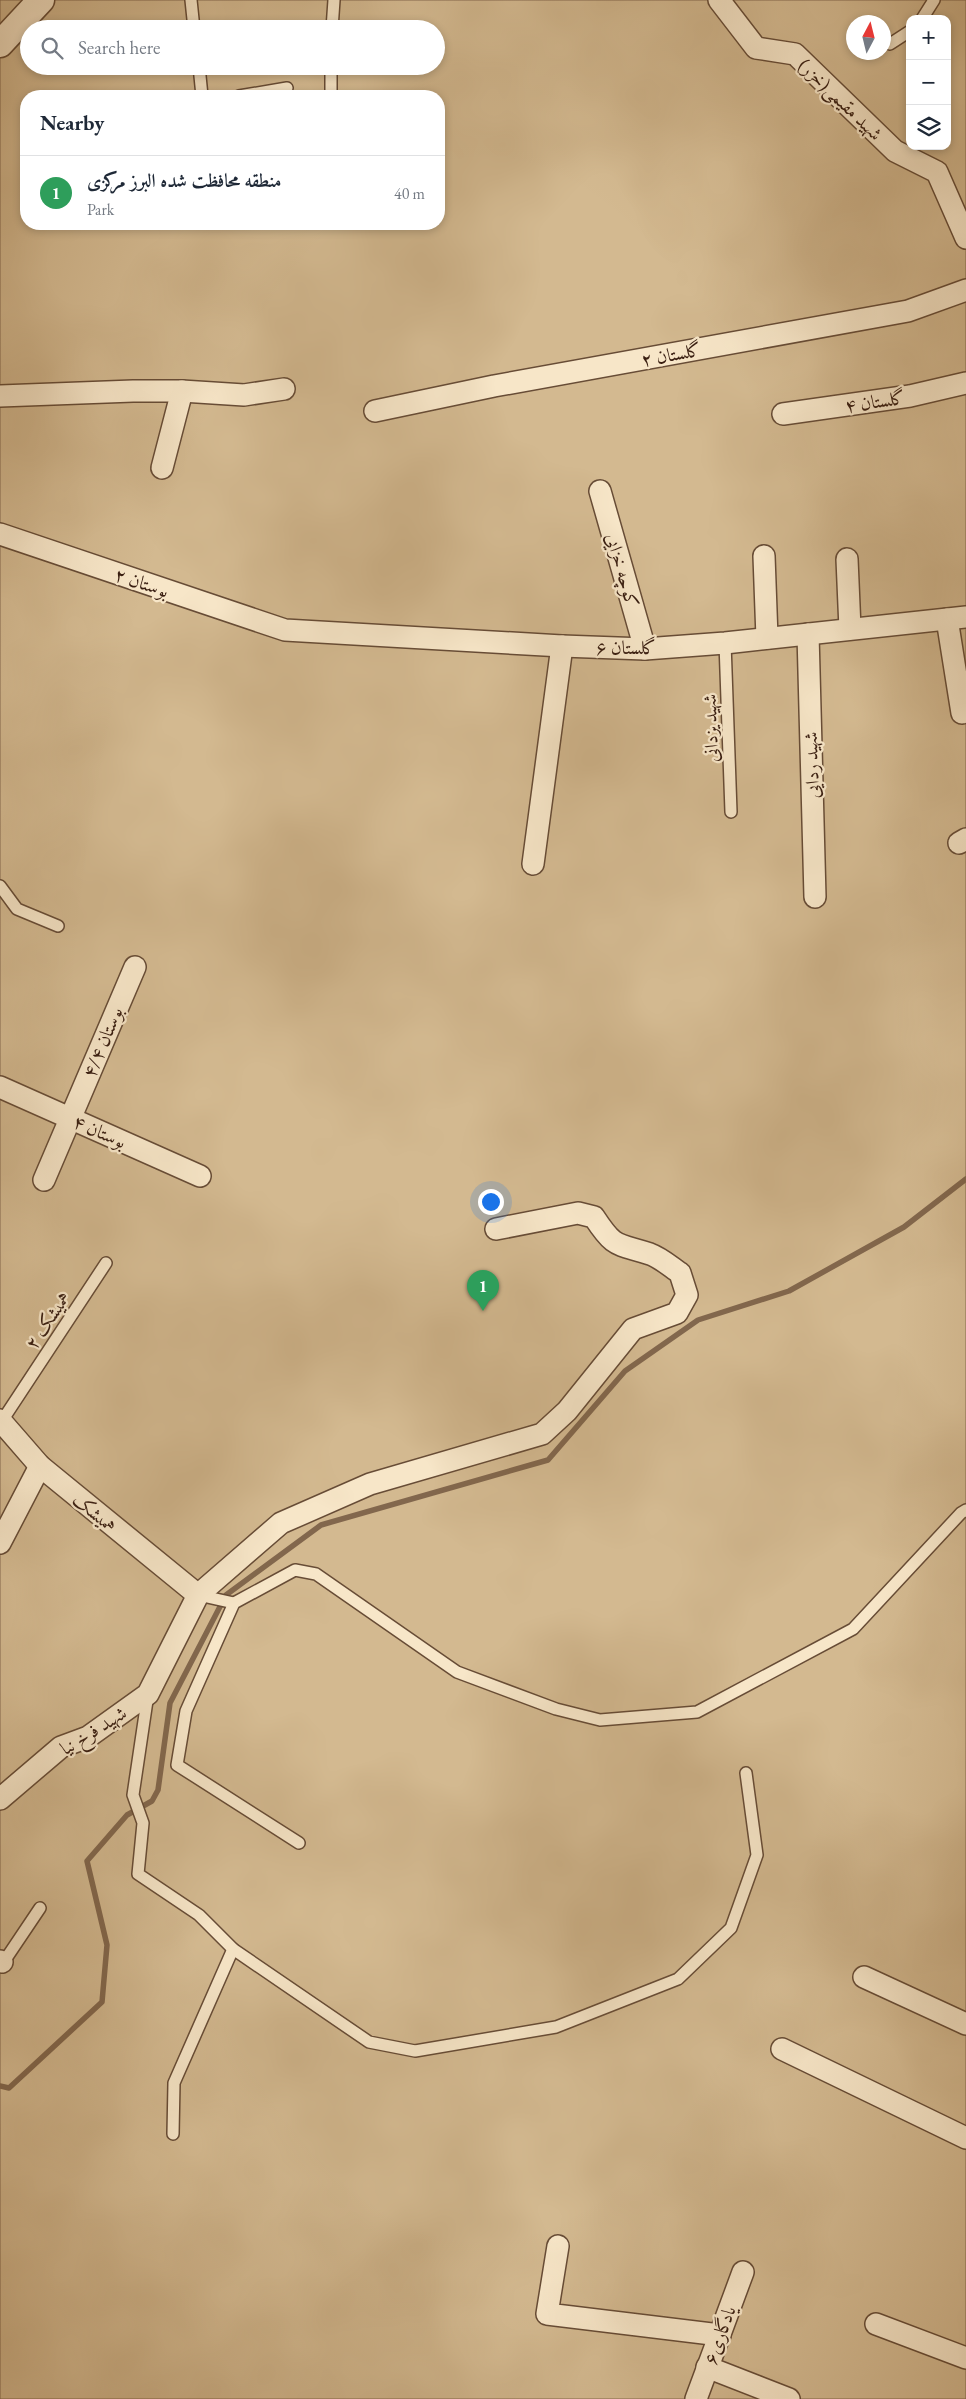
<!DOCTYPE html>
<meta charset="utf-8">
<style>
body{margin:0;font-family:"EB Garamond",Amiri,serif;background:#f6f6f7;color:#1f2937}
.controls{position:absolute;right:15px;top:15px;display:grid;overflow:hidden;border-radius:10px;box-shadow:0 2px 8px #0003}
.controls button{width:45px;height:45px;display:grid;place-items:center;padding:0;border:0;border-bottom:1px solid #e0e1e3;background:#fff;color:#1f2937;font:25px sans-serif}
.compass{position:absolute;left:846px;top:15px;width:45px;height:45px;border-radius:50%;background:#fff;box-shadow:0 2px 8px #0003;rotate:7deg}
.you{position:absolute;left:490px;top:1201px;width:18px;height:18px;margin:-12px;border:4px solid #fff;border-radius:50%;background:#1a73e8;box-shadow:0 0 0 8px #1a73e833}
.badge{display:grid;place-items:center;width:32px;height:32px;border-radius:50%;background:#8f2418;color:#fff;font-size:16px;font-weight:700}
.pin{position:absolute;translate:-50% -41px;filter:drop-shadow(0 1px 2px #0008)}
.pin::after{content:'';position:absolute;top:26px;width:18px;height:15px;background:inherit;clip-path:polygon(0 0,100% 0,50% 100%)}
.list{margin:0;padding:0;list-style:none}
h2{display:flex;justify-content:space-between;align-items:center;height:65px;margin:0;padding:0 20px;font-size:21px}
h2 small{font-size:16px;font-weight:400;color:#747a83}
.list li{display:grid;grid-template-columns:32px 1fr auto;gap:15px;align-items:center;box-sizing:border-box;height:75px;padding:0 20px;border-top:1px solid #e0e1e3}
.list b{display:block;font-size:19px;white-space:nowrap}
.list p{margin:0;font-size:16px;white-space:nowrap;color:#747a83}
.list em{font-size:16px;font-style:normal;color:#747a83}
.icon{flex:none;width:28px;height:28px;fill:none;stroke:currentColor;stroke-width:2;stroke-linecap:round;stroke-linejoin:round}
.map{position:relative;flex:none;width:966px;height:2399px;overflow:hidden}
.search{position:absolute;background:#fff;box-shadow:0 2px 8px #0003;left:20px;top:20px;width:425px;height:55px;display:flex;align-items:center;gap:12px;box-sizing:border-box;padding:0 18px;border-radius:28px;color:#747a83;font-size:19px}
.panel{position:absolute;background:#fff;box-shadow:0 2px 8px #0003;left:20px;top:90px;width:425px;height:140px;border-radius:20px}
.map>svg:first-child{display:block}
.green{fill:#d3b990;stroke:#866b50;fill-rule:evenodd}
.lines{fill:none;stroke-linecap:round;stroke-linejoin:round}
.stream{stroke:#82674d;stroke-width:5.5}
.service-casing{stroke:#674c36;stroke-width:14}
.minor-casing{stroke:#674c36;stroke-width:24}
.tertiary-casing{stroke:#674c36;stroke-width:29}
.service{stroke:#f7e6c8;stroke-width:11}
.minor{stroke:#f7e6c8;stroke-width:21}
.tertiary{stroke:#f7e6c8;stroke-width:26}
.labels{text-anchor:middle;stroke-width:4.5;stroke-linejoin:round;paint-order:stroke}
.street-label{font-size:19px;fill:#381d10;stroke:#f7e6c8}
</style>
<div class="map">
<svg width="966" height="2399" viewBox="0 0 966 2399">
<rect width="100%" height="100%" fill="#f3d9aa"/>
<filter id="stains"><feTurbulence type="fractalNoise" baseFrequency=".004" numOctaves="4"/><feColorMatrix values="0 0 0 0 .2 0 0 0 0 .09 0 0 0 0 .02 0 0 0 .5 -.17"/></filter>
<radialGradient id="worn" r=".72"><stop offset=".6" stop-color="#630" stop-opacity="0"/><stop offset="1" stop-color="#630" stop-opacity=".3"/></radialGradient>
<!-- green -->
<path class="green" d="M0 0H966V2399H0ZM910 19H947V146H910ZM854 22H884V52H854ZM29 29H436V66H29ZM26 96H439V224H26Z"/>
<g class="lines">
<!-- stream -->
<path class="stream" d="M0 2086 9 2088 102 2002 107 1945 87 1861 127 1815 152 1801 158 1790 170 1703 226 1595 321 1525 548 1460 625 1371 698 1320 789 1291 904 1227 966 1179"/>
<!-- service casing -->
<g class="service-casing">
<g id="service">
<path d="M191 0 194 29"/>
<path d="M922 19 934 0"/>
<path d="M332 29 334 0"/>
<path d="M890 44 910 31"/>
<path d="M199 66 202 96"/>
<path d="M239 96 287 88"/>
<path d="M331 96V66"/>
<path d="M725 643 731 812"/>
<path d="M0 886 17 909 58 926"/>
<path d="M2 1421 106 1263"/>
<path d="M198 1595 234 1603"/>
<path d="M148 1694 133 1795 143 1823 138 1874 199 1915 233 1949 369 2042 415 2051 556 2027 678 1979 731 1928 757 1855 746 1773"/>
<path d="M299 1843 177 1765 186 1711 234 1603 295 1570 316 1574 457 1672 556 1709 600 1720 697 1712 853 1629 961 1513 966 1510"/>
<path d="M1 1966 40 1908"/>
<path d="M173 2134 174 2083 233 1949"/>
</g>
</g>
<!-- minor casing -->
<g class="minor-casing">
<g id="minor">
<path d="M719 0 756 48 795 54 895 151 937 172 966 238"/>
<path d="M0 396 133 391H182L244 395 284 389"/>
<path d="M375 411 494 386 908 311 966 290"/>
<path d="M783 414 910 396 966 383"/>
<path d="M162 468 182 391"/>
<path d="M600 491 645 649"/>
<path d="M0 534 285 630 562 646 645 649 725 643 966 617"/>
<path d="M764 556 767 638"/>
<path d="M847 559 850 629"/>
<path d="M947 619 962 713"/>
<path d="M808 634 815 897"/>
<path d="M959 843 966 839"/>
<path d="M533 864 562 646"/>
<path d="M0 1087 200 1176"/>
<path d="M44 1180 135 967"/>
<path d="M0 1420 40 1466 198 1595"/>
<path d="M0 1543 40 1466"/>
<path d="M0 1799 61 1747 88 1737 148 1694 198 1595 281 1523 370 1484 542 1434 567 1411 633 1329 677 1313 687 1295 680 1273C671 1267 661 1258 650 1254 616 1243 615 1249 594 1217L578 1213 496 1229"/>
<path d="M0 1961 2 1962"/>
<path d="M864 1977 966 2024"/>
<path d="M782 2049 966 2138"/>
<path d="M558 2246 547 2314 720 2335"/>
<path d="M876 2324 966 2358"/>
<path d="M707 2367 789 2399"/>
<path d="M696 2399 743 2272"/>
</g>
</g>
<!-- tertiary casing -->
<g class="tertiary-casing">
<path id="tertiary" d="M0 44 41 0"/>
</g>
<!-- service -->
<use href="#service" class="service"/>
<!-- minor -->
<use href="#minor" class="minor"/>
<!-- tertiary -->
<use href="#tertiary" class="tertiary"/>
</g>
<g class="labels">
<!-- street labels -->
<g class="street-label">
<text transform="translate(841 99) rotate(44)" y="7">شهید مقیمی(‌خزر)</text>
<text transform="translate(671 354) rotate(-10)" y="7">گلستان ۲</text>
<text transform="translate(875 401) rotate(-8)" y="7">گلستان ۴</text>
<text transform="translate(623 570) rotate(74)" y="7">کوچه خزایی</text>
<text transform="translate(142 582) rotate(19)" y="7">بوستان ۲</text>
<text x="626" y="654">گلستان ۶</text>
<text transform="translate(710 728) rotate(-92)" y="7">شهید یزدانی</text>
<text transform="translate(811 765) rotate(-92)" y="7">شهید ردایی</text>
<text transform="translate(102 1042) rotate(-67)" y="7">بوستان ۴/۴</text>
<text transform="translate(100 1131) rotate(24)" y="7">بوستان ۴</text>
<text transform="translate(47 1320) rotate(-56)" y="7">همیشک ۲</text>
<text transform="translate(95 1512) rotate(39)" y="7">همیشک</text>
<text transform="translate(93 1730) rotate(-32)" y="7">شهید فرخ نیا</text>
<text transform="translate(719 2335) rotate(-70)" y="7">یادگاری۶</text>
</g>
</g>
<rect width="100%" height="100%" filter="url(#stains)"/>
<rect width="100%" height="100%" fill="url(#worn)"/>
</svg>
<div class="controls">
<button>+</button>
<button>−</button>
<button><svg class="icon" aria-label="layers" viewBox="0 0 24 24"><path d="M12 4l9 5-9 5-9-5zM3 14l9 5 9-5"/></svg></button>
</div>
<svg class="compass" viewBox="-18 -18 36 36"><path d="M0-13l5 13h-10z" fill="#e53935"/><path d="M0 13l5-13h-10z" fill="#747a83"/></svg>
<div class="you"></div>
<div class="pin badge" style="left:483px;top:1311px;background:#2e9e5b">1</div>
<div class="search"><svg class="icon" aria-label="search" viewBox="0 0 24 24"><circle cx="10" cy="10" r="6"/><path d="M15 15l6 6"/></svg>Search here</div>
<section class="panel">
<h2>Nearby<small></small></h2>
<ul class="list">
<li><span class="badge" style="background:#2e9e5b">1</span><div><b>منطقه محافظت شده البرز مرکزی</b><p>Park</p></div><em>40 m</em></li>
</ul>
</section>
</div>
